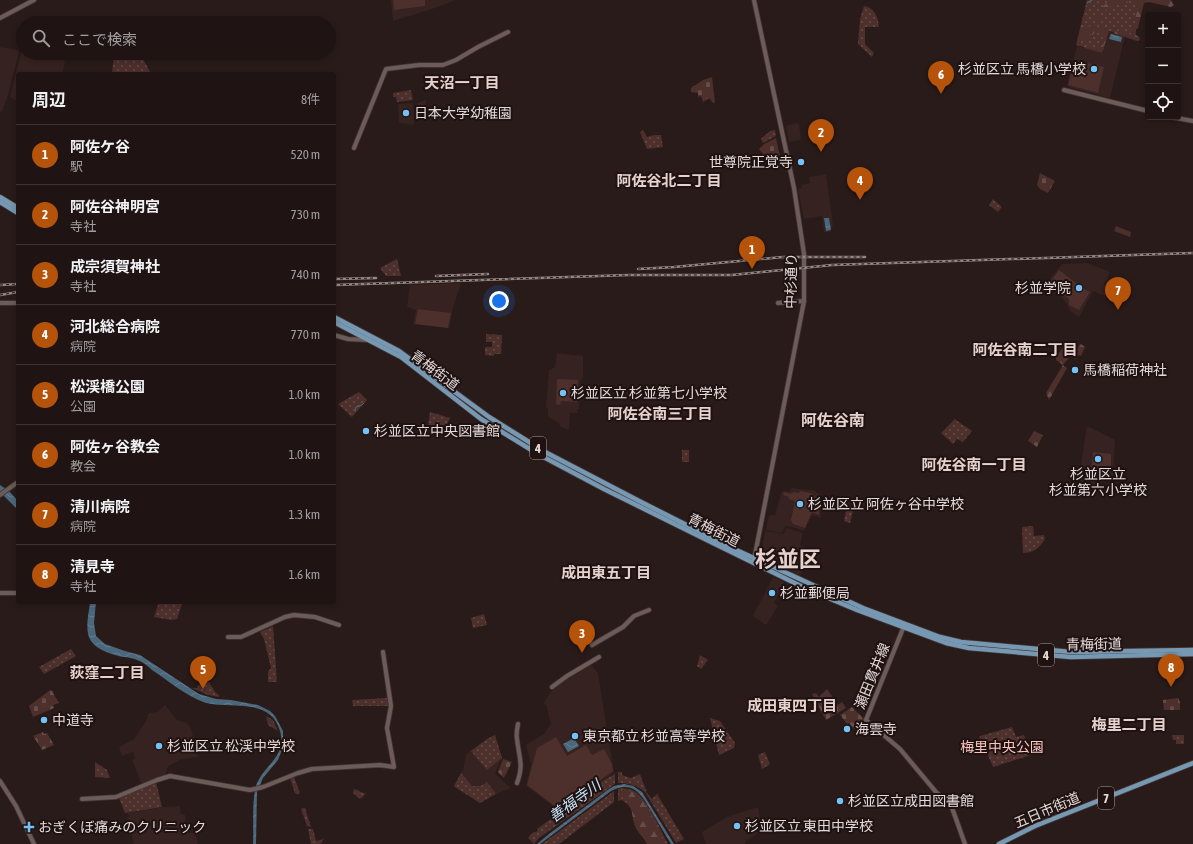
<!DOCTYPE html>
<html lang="ja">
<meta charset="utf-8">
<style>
body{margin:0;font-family:"Asap Condensed","Noto Sans JP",sans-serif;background:#2c2121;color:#f1f3f6}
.controls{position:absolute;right:12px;top:12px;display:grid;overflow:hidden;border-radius:4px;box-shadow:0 2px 6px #0003}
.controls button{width:36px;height:36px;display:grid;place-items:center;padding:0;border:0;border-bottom:1px solid #3c3333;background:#1f1413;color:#f1f3f6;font:20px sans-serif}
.you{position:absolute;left:499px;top:301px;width:14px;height:14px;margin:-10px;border:3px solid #fff;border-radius:50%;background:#1a73e8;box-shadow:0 0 0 6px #1a73e833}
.badge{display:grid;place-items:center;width:26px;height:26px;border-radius:50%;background:#b45309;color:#fff;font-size:13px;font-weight:700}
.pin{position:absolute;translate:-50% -33px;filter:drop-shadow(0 1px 2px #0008)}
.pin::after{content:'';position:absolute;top:21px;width:14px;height:12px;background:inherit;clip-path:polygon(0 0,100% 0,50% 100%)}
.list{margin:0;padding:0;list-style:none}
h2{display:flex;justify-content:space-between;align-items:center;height:52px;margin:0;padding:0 16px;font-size:17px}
h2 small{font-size:13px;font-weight:400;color:#a19ea0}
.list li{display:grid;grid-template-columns:26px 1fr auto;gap:12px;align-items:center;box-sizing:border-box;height:60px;padding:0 16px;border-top:1px solid #3c3333}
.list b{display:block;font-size:15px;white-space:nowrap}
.list p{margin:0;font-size:13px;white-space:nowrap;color:#a19ea0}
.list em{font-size:13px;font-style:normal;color:#a19ea0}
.icon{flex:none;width:22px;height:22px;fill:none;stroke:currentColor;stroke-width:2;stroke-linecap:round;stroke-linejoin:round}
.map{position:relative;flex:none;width:1193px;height:844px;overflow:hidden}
.search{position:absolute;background:#1f1413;box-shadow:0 2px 6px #0003;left:16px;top:16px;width:320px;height:44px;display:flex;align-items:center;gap:10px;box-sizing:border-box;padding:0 14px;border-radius:22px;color:#a19ea0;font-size:15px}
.panel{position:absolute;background:#1f1413;box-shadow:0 2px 6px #0003;left:16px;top:72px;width:320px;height:532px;border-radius:4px}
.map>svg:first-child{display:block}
.built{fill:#362220}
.grass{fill:url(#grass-dots)}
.forest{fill:url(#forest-firs)}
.cemetery{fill:url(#cemetery-stones)}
.garden{fill:#4d2f2c}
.water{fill:url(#water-waves)}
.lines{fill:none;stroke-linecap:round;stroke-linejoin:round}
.stream{stroke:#4a677c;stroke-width:1}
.secondary-casing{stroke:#433938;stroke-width:5.5}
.primary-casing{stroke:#433938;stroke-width:6}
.secondary{stroke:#6c5b59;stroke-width:4}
.primary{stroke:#7798b2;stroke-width:4.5}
.rail-casing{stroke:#948886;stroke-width:2.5}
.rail{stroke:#1f1210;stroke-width:1;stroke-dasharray:3;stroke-linecap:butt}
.poi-dot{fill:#73c1f5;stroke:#1f1210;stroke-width:1.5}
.labels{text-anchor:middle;stroke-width:4;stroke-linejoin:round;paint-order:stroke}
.shield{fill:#1f1210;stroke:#a89d9c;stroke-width:1}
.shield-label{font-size:13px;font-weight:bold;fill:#e3d9d8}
.poi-label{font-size:14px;fill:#e3d9d8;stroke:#1f1210;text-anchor:start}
.street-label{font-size:14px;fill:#e3d9d8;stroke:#1f1210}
.park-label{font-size:14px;fill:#fac5bf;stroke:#1f1210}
.neighbourhood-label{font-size:15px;font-weight:bold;fill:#e5d1cf;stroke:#1f1210}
.water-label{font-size:15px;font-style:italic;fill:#c5e5fd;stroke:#1f1210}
.quarter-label{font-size:16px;font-weight:bold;fill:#e5d1cf;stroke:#1f1210}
.town-label{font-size:22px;font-weight:bold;fill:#e5d1cf;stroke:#1f1210}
</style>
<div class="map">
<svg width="1193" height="844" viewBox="0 0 1193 844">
<defs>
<pattern id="grass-dots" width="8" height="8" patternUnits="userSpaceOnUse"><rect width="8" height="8" fill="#4d2f2c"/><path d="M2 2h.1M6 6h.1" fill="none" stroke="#664d4a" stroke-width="1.8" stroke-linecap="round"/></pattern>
<pattern id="forest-firs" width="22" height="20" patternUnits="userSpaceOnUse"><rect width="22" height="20" fill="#4d2f2c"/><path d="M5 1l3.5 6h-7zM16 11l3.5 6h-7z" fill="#664d4a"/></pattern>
<pattern id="cemetery-stones" width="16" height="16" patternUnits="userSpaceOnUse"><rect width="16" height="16" fill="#4d2f2c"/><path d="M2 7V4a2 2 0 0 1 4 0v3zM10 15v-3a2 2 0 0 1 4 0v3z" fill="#664d4a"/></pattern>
<pattern id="water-waves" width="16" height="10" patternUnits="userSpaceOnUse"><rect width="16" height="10" fill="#4a677c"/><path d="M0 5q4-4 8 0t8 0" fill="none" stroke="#647c8e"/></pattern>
</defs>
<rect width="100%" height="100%" fill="#291b19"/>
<!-- built -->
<g class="built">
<path d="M391 0H456L432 9 393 21Z"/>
<path d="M1109 32 1125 36 1110 98 1068 87 1067 85 1077 46 1103 53Z"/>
<path d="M23 46V53H61L59 56 65 61 62 74H18V101L10 97Z"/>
<path d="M0 47 17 50 19 52 7 98 2 112 0 111Z"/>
<path d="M426 100V114L417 116V103Z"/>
<path d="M412 103 413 104 414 125 399 123 398 104Z"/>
<path d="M797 123 799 124 801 140 789 142 786 126Z"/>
<path d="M826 174 833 225 830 232H824L822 216 804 219 798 189 802 188 801 185 810 183 809 177Z"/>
<path d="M1087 263 1110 272 1104 285 1116 291 1112 299 1093 291 1079 317 1070 311 1067 304 1062 297 1045 285 1062 264Z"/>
<path d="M461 283 453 308 449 328 413 324 416 310 407 307 410 285Z"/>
<path d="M557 353 583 356V377L580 382 579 409H577V413H570L569 430 561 427 559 423 550 418 548 416V409L546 407 549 370 555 367Z"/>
<path d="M1087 426 1115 440 1113 478 1079 491V477Z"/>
<path d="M791 488 816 491V493L821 494V517L820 518 812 515 804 531 788 526H785L782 533 766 530 769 515H775L782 491 789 492Z"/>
<path d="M787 528 803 533 800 545 811 551 800 576 771 562 775 554 771 552 769 554 762 549 765 531 783 534Z"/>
<path d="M773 577 784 582 774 603 778 606 766 625 753 616Z"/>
<path d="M591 665 598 673 614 773 588 789 560 811 526 786 531 764 526 745 544 734 551 724 546 705 543 704 553 689 561 683Z"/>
<path d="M165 705 177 720 187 723 191 729 197 750 198 757 182 759 168 766 165 776 142 785 133 762 132 760 135 758 133 752 122 756 119 747 134 739 145 723 149 713 158 712Z"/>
<path d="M495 735 502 758 495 774 511 788 491 796 480 803 455 787 454 786 463 770 466 754 487 739Z"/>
<path d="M180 806 181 814 185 815 186 833H195L198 844H134L127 818 129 817 128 813 164 807Z"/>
<path d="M758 807 762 830 745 842V844H706L702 832 727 817Z"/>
</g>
<!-- grass -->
<g class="grass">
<path d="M1087 0H1144L1134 38 1109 31 1103 52 1076 45Z"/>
<path d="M864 6C875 8 878 17 879 27H865V44L874 53 872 57 858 44 860 19Z"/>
<path d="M114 53H140L151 74H112Z"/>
<path d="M411 90 413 100 397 102 396 97H393V93Z"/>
<path d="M643 130 647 137 654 135H661L663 147 647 149 640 132Z"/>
<path d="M775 130 776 136 763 143 761 139 770 131Z"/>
<path d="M993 199 1002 207 998 212 989 205Z"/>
<path d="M397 259 401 276H386L380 268Z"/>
<path d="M486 334 502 335 501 354H494V356L485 355V347H492V342H486Z"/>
<path d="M359 392 367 400 352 417 338 404Z"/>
<path d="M430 412 450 418 445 428 428 426Z"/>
<path d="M955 419C960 424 966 426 972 431L963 442 957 439 953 444 941 433Z"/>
<rect x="682" y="450" width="7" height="12"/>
<path d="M847 506 854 507 850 523 844 521Z"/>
<path d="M1033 526 1034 536 1044 535 1045 539C1039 548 1034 553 1023 553L1022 527Z"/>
<path d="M159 602H176L182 604 177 619 171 620 154 617Z"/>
<path d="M484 614 487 625 473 628 471 618Z"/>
<path d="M273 626 277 682H268V672L271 668 264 639 260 632Z"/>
<path d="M71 649 76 656 44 674 39 667Z"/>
<path d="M700 655 708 660 701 669 697 666Z"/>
<path d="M202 681 209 682 215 692 219 695V697L208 695 192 688H197Z"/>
<path d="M387 698 389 706H353L352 700Z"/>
<path d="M266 716 273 720 278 731 268 725Z"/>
<path d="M710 718 720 721 735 743 734 748 719 755Z"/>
<path d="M1012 727 1016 737 1024 735 1031 755 993 767 986 751 979 737 980 736Z"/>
<path d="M495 735 502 758 487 770 471 751 487 739Z"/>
<path d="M1172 735H1184V744H1176V740H1173Z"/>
<path d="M765 752 770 764 762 769 758 755Z"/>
<path d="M95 762 107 770 110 778 95 777Z"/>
<path d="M618 772H622V775L631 778 640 774 647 793 652 799 657 794 684 839 676 843 645 792C636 785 629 783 618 783Z"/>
<path d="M461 773 472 786H481L487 782 496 794 480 803 455 787 454 786Z"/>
<path d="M615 774V784L539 838 534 844 528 838 532 833 538 831 537 829 604 780Z"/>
<path d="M294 777 300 793 297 794 295 793 290 778Z"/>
<path d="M156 782 162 807 125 813 119 798Z"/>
<path d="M622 788C626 789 631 789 634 791 647 798 661 831 668 844H647C644 838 639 834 636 828 630 815 636 809 622 800L618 801V789Z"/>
<path d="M354 789 366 794 360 799 353 793Z"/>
<path d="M614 791V802L559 844H542Z"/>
<path d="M303 808H305L311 827 307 826 301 809Z"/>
<path d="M308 829H313L316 841 324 839 320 844H311Z"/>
</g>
<!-- forest -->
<g class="forest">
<path d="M1111 0H1131C1126 5 1119 4 1112 3V6L1109 7 1104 12H1100V14L1102 15 1101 18 1102 21 1097 26 1095 19 1097 17 1101 8Z"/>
<path d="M1131 0H1171L1174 5 1171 7 1149 2 1144 3 1138 28 1135 30 1136 35 1140 38 1139 41H1137L1113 33V32L1115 30 1132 35 1133 29 1136 27C1134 20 1137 11 1137 4Z"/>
<path d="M1090 25H1092V28L1103 27 1108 32 1104 46H1103L1104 41 1102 39 1105 35 1103 33H1099L1098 30 1095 31 1093 35 1090 34 1088 37 1089 40H1080L1078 39 1081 26 1090 28Z"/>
<path d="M1089 45 1090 48 1094 49 1099 45 1102 52V53L1084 48V46H1086Z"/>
<path d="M1077 342 1070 355H1067L1065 352 1063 356 1069 359 1066 361 1063 365 1067 368 1049 400 1046 393 1063 365 1056 360V357L1064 346Z"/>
<path d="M1081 344 1085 347 1081 356 1078 355 1076 359 1074 358 1078 352 1077 350 1079 345Z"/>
<path d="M623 789 632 791 644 800C643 809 656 816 656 828L663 835 662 839 659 844H647V841C642 835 636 830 634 823 632 816 633 811 629 805L633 800 625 796 619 799 620 792Z"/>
</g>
<!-- cemetery -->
<g class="cemetery">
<path d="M712 77 715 102 713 103 709 98 703 102 701 96 698 97V93L691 92V88L703 80Z"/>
<path d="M776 138 780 157 770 162 759 149 764 144Z"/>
<path d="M1040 173 1055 181 1048 193 1040 189 1037 185Z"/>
<path d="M1034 431 1043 435 1037 447 1028 441Z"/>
<path d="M827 689 838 705 842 702 846 708 826 720 812 694 816 693 819 697Z"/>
<path d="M50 690 52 691 59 703 53 705 54 708 33 717 29 706Z"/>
<path d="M1178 698 1180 702V710H1164L1163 700Z"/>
<path d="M852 707 864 719V721L854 729 849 723 847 724 840 715Z"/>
<path d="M43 732 44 734 47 733 54 745 42 750 33 736Z"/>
<path d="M503 759 512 762 504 778 498 772Z"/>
</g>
<!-- garden -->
<g class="garden">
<path d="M393 0H425V6L394 10Z"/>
<path d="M1079 61 1104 67 1098 93 1068 85 1074 63Z"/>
<path d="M1116 226 1131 232 1130 237 1114 231Z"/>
<path d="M1059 270 1084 289 1090 292 1079 310 1069 305V299L1049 284Z"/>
<path d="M418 309 451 313 448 328 415 324Z"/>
<path d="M557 379 578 380 577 402 561 401 560 405 556 404Z"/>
<path d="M1093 452 1111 454V470H1099L1092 472 1091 471Z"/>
<path d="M800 491 810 493 816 497 819 498V515L812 512 805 528 793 524 791 520 795 501 789 499V497L783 495 784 492 792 494 793 492 799 493Z"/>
<path d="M556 737 567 756 586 745 592 755 604 749 612 764 613 771 560 810 527 785 537 748Z"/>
</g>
<!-- water -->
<g class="water">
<path d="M1111 34 1122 37 1121 42 1109 39Z"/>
<path d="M824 218H829L831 230 826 231Z"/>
<path d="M0 485 9 491 18 501V510L0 492Z"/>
<path d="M90 602H96L94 623 96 636 105 644 125 651 140 655 199 694 216 699 231 700 258 705 270 711 275 716 283 731V747L278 760 263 778 257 792 256 844H253C254 828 251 794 258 781 267 763 287 755 280 731 271 697 231 709 206 703 187 697 169 681 152 670 148 666 143 662 137 660 133 658 129 658 125 657 114 656 97 650 91 641 84 631 89 613 90 602Z"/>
<path d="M574 738 579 746 568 752 563 744Z"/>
<path d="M624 784 633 786 642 792 674 844H671C665 834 659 824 653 814 643 797 634 779 611 791L540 844H537L549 834 609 789 614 786Z"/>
</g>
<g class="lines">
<!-- stream -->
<g class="stream">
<path d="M1087 3 1092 0"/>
<path d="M355 411 356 407 362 405 364 403"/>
</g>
<!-- secondary casing -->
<g class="secondary-casing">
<g id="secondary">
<path d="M754 0 794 188 804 254V301L754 560"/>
<path d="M0 18 34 0"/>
<path d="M1064 90 1148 111"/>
<path d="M1171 117 1193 121"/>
<path d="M354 148 386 69 419 65H443L456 60 478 47 508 32"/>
<path d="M0 303H18"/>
<path d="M778 303 804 301"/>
<path d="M334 335 348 339 368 340"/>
<path d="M0 495 18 482"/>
<path d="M0 593H18"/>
<path d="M904 626 866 720 900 749 936 792 951 805 965 844"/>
<path d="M228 637H241L285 617 294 615 315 617 339 625"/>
<path d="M592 645 623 627 634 616 649 610"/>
<path d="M552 687 567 676 599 657"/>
<path d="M0 781 16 806 34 844"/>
<path d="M517 783C524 764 519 758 517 739 516 734 517 729 518 724"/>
<path d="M82 799 116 797 157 780 170 776 250 790 263 787 298 773 312 769 380 765 394 767 387 728 391 706 383 652"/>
</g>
</g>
<!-- primary casing -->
<g class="primary-casing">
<g id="primary">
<path d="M0 197 18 208"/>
<path d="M0 202 18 213"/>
<path d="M334 317 399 351 489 417 545 452 639 501 734 549 863 608 940 637 961 642 1071 652 1193 650"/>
<path d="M334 322 401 357 481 419 538 454 604 489 713 543 807 589 857 610 946 643 969 648 1071 657 1193 654"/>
<path d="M999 844 1035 826 1193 763"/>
</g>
</g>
<!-- secondary -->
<use href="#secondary" class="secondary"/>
<!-- primary -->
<use href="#primary" class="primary"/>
<!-- rail casing -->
<g class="rail-casing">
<g id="rail">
<path d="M638 269 674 267 783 257H865"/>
<path d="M436 276 488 274"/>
<path d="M334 279 376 278"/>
<path d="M0 285 18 284"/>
<path d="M334 285 629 275H732L832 265 1193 253"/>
<path d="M0 295 18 292"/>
</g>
</g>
<!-- rail -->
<use href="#rail" class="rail"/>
</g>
<!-- markers -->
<g class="poi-dot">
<circle cx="1094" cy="69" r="4"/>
<circle cx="406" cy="113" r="4"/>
<circle cx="801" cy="162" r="4"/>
<circle cx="1079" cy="288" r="4"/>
<circle cx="1075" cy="370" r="4"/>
<circle cx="563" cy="393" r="4"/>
<circle cx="366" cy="431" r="4"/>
<circle cx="1098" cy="459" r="4"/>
<circle cx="800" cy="504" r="4"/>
<circle cx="772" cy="593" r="4"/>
<circle cx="44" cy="720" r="4"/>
<circle cx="847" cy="729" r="4"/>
<circle cx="575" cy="736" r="4"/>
<circle cx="159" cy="746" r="4"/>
<circle cx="840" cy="801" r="4"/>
<circle cx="737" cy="826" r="4"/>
<path d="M27 821h4v4h4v4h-4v4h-4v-4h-4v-4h4z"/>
</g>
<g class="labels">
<!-- shield labels -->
<g class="shield">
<rect x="530" y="437" width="16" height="22" rx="3"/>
<rect x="1038" y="644" width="16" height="22" rx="3"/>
<rect x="1098" y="787" width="16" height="22" rx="3"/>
</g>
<g class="shield-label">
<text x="538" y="453">4</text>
<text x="1046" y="660">4</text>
<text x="1106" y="803">7</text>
</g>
<!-- poi labels -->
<g class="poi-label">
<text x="1086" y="74" text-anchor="end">杉並区立 馬橋小学校</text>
<text x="414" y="118">日本大学幼稚園</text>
<text x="793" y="167" text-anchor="end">世尊院正覚寺</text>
<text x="1071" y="293" text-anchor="end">杉並学院</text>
<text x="1083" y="375">馬橋稲荷神社</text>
<text x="571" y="398">杉並区立 杉並第七小学校</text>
<text x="374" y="436">杉並区立中央図書館</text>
<text x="1098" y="479" text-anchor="middle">杉並区立<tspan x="1098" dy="16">杉並第六小学校</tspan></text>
<text x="808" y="509">杉並区立 阿佐ヶ谷中学校</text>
<text x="780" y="598">杉並郵便局</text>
<text x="52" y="725">中道寺</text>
<text x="855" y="734">海雲寺</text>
<text x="583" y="741">東京都立 杉並高等学校</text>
<text x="167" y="751">杉並区立 松渓中学校</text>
<text x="848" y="806">杉並区立成田図書館</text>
<text x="745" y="831">杉並区立 東田中学校</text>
<text x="38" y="832">おぎくぼ痛みのクリニック</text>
</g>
<!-- street labels -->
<g class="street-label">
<text transform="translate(791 281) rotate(-89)" y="5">中杉通り</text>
<text transform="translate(435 370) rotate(37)" y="5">青梅街道</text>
<text transform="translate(714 530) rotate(27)" y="5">青梅街道</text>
<text transform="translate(1094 644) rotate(-1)" y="5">青梅街道</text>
<text transform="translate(872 676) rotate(-68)" y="5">瀬田貫井線</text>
<text transform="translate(1047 810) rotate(-23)" y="5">五日市街道</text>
</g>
<!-- park labels -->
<g class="park-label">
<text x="1002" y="752">梅里中央公園</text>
</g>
<!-- neighbourhood labels -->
<g class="neighbourhood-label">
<text x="462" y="88">天沼一丁目</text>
<text x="669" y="186">阿佐谷北二丁目</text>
<text x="1025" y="355">阿佐谷南二丁目</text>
<text x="660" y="419">阿佐谷南三丁目</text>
<text x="974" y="470">阿佐谷南一丁目</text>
<text x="606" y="578">成田東五丁目</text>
<text x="107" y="678">荻窪二丁目</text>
<text x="792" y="711">成田東四丁目</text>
<text x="1129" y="730">梅里二丁目</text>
</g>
<!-- water labels -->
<g class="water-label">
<text transform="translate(575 801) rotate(-36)" y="5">善福寺川</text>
</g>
<!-- quarter labels -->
<g class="quarter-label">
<text x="833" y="426">阿佐谷南</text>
</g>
<!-- town labels -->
<g class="town-label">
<text x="788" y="567">杉並区</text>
</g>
</g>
</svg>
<div class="controls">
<button>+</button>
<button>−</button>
<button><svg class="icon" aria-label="locate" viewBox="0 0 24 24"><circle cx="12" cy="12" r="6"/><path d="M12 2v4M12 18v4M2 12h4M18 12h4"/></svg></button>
</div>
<div class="you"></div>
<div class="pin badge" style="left:752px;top:269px">1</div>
<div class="pin badge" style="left:821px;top:152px">2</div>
<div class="pin badge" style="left:582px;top:653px">3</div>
<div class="pin badge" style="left:860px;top:200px">4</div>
<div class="pin badge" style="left:203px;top:689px">5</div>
<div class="pin badge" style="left:941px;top:94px">6</div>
<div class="pin badge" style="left:1118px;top:310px">7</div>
<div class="pin badge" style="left:1171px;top:687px">8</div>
<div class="search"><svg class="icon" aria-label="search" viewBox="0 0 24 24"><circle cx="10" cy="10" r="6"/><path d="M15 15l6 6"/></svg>ここで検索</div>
<section class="panel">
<h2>周辺<small>8件</small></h2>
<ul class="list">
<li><span class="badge">1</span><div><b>阿佐ケ谷</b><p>駅</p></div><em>520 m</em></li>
<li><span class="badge">2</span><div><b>阿佐谷神明宮</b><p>寺社</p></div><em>730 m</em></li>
<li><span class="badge">3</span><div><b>成宗須賀神社</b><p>寺社</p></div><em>740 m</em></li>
<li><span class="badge">4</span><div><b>河北総合病院</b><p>病院</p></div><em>770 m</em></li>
<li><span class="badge">5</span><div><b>松渓橋公園</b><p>公園</p></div><em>1.0 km</em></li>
<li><span class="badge">6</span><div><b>阿佐ヶ谷教会</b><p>教会</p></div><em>1.0 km</em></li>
<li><span class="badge">7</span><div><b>清川病院</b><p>病院</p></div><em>1.3 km</em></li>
<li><span class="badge">8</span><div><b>清見寺</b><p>寺社</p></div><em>1.6 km</em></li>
</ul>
</section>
</div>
